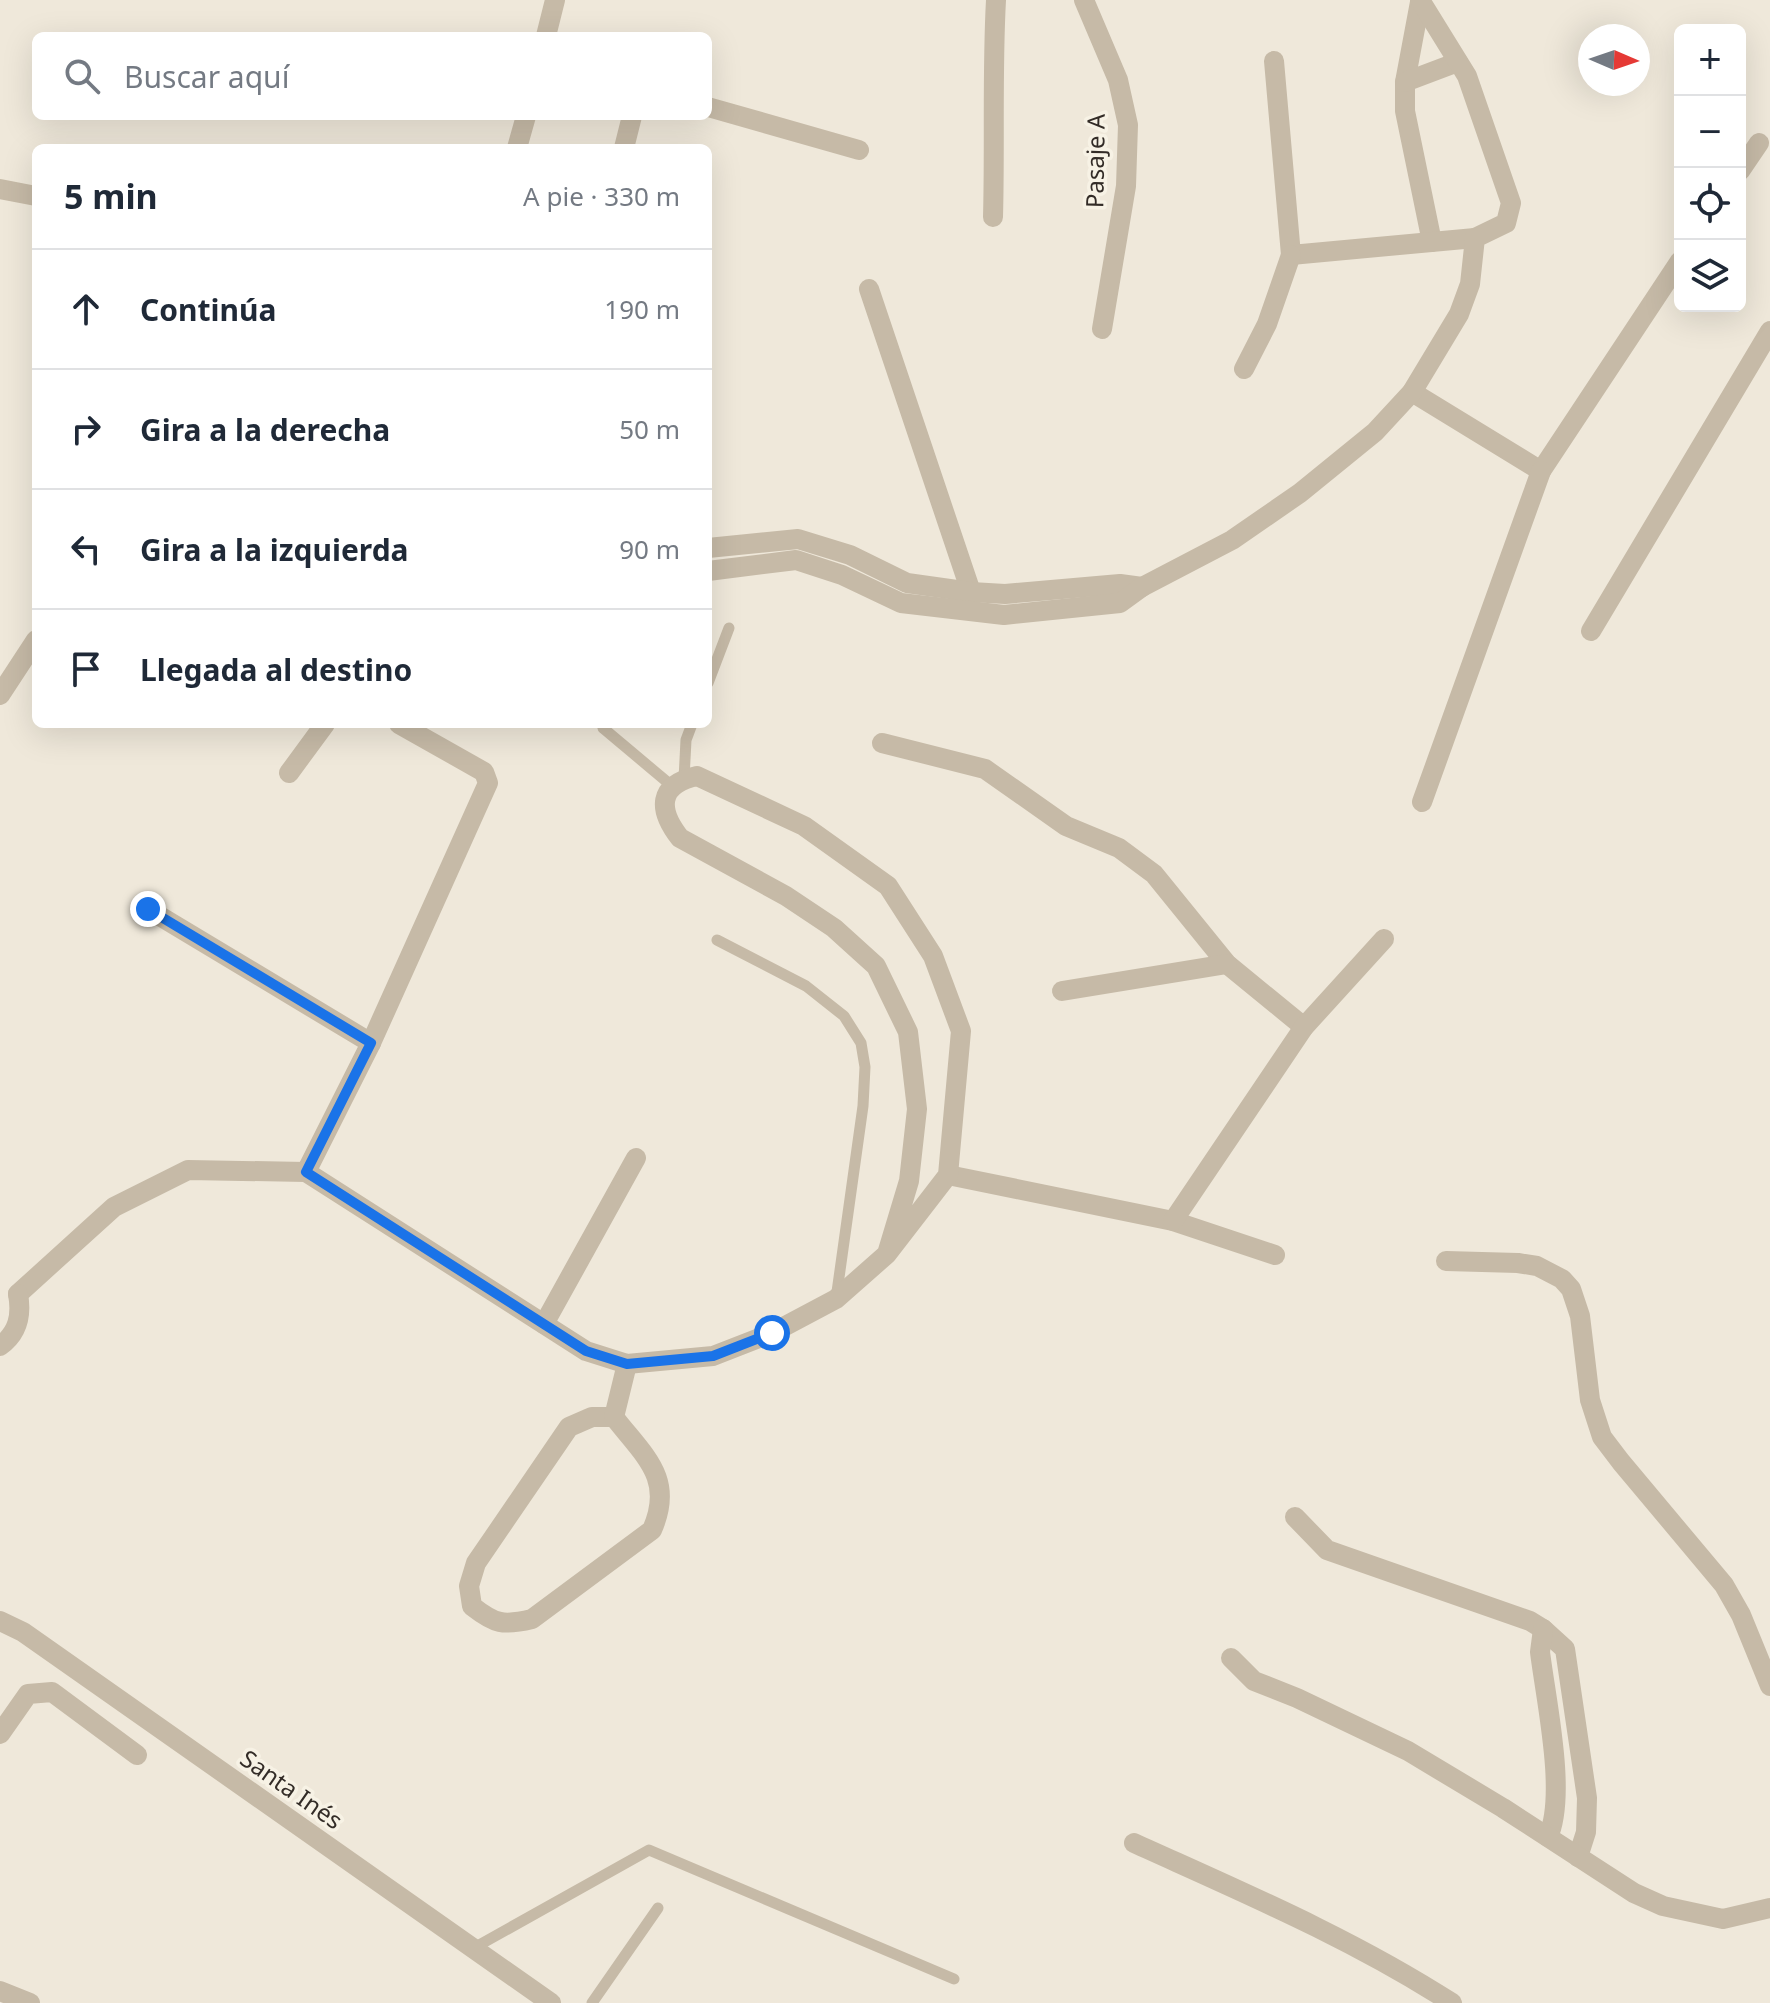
<!DOCTYPE html>
<html lang="es">
<meta charset="utf-8">
<style>
body{margin:0;font-family:"Noto Sans",sans-serif;background:#f2f2f3;color:#1f2937}
.controls{position:absolute;right:24px;top:24px;display:grid;overflow:hidden;border-radius:12px;box-shadow:0 8px 32px #0002}
.controls button{width:72px;height:72px;display:grid;place-items:center;padding:0;border:0;border-bottom:2px solid #e0e1e3;background:#fff;color:#1f2937;font:40px sans-serif}
.compass{position:absolute;left:1578px;top:24px;width:72px;height:72px;border-radius:50%;background:#fff;box-shadow:0 8px 32px #0002;rotate:92deg}
.stop{position:absolute;width:24px;height:24px;margin:-18px;border:6px solid #1a73e8;border-radius:50%;background:#fff}
.stop.end{background:#1a73e8;border-color:#fff;box-shadow:0 2px 8px #0008}
.list{margin:0;padding:0;list-style:none}
h2{display:flex;justify-content:space-between;align-items:center;height:104px;margin:0;padding:0 32px;font-size:34px}
h2 small{font-size:26px;font-weight:400;color:#747a83}
.list li{display:grid;grid-template-columns:52px 1fr auto;gap:24px;align-items:center;box-sizing:border-box;height:120px;padding:0 32px;border-top:2px solid #e0e1e3}
.list b{display:block;font-size:30px;white-space:nowrap}
.list em{font-size:26px;font-style:normal;color:#747a83}
.icon{flex:none;width:44px;height:44px;fill:none;stroke:currentColor;stroke-width:2;stroke-linecap:round;stroke-linejoin:round}
.map{position:relative;flex:none;width:1770px;height:2003px;overflow:hidden}
.search{position:absolute;background:#fff;box-shadow:0 8px 32px #0002;left:32px;top:32px;width:680px;height:88px;display:flex;align-items:center;gap:20px;box-sizing:border-box;padding:0 28px;border-radius:12px;color:#747a83;font-size:30px}
.panel{position:absolute;background:#fff;box-shadow:0 8px 32px #0002;left:32px;top:144px;width:680px;height:584px;border-radius:12px}
.map>svg:first-child{display:block}
.lines{fill:none;stroke-linecap:round;stroke-linejoin:round}
.service{stroke:#c6baa7;stroke-width:11}
.minor{stroke:#c6baa7;stroke-width:20}
.route{stroke:#1a73e8;stroke-width:10}
.labels{text-anchor:middle;stroke-width:7;stroke-linejoin:round;paint-order:stroke}
.street-label{font-size:24px;fill:#332c27;stroke:#f7f2e5}
</style>
<div class="map">
<svg width="1770" height="2003" viewBox="0 0 1770 2003">
<rect width="100%" height="100%" fill="#efe8da"/>
<g class="lines">
<!-- service -->
<g class="service">
<path d="M708 683 729 628"/>
<path d="M603 728 672 786"/>
<path d="M684 779 686 740 692 724"/>
<path d="M717 940 806 986 844 1016 861 1043 865 1067 863 1106 836 1299"/>
<path d="M472 1949 649 1850 954 1979"/>
<path d="M592 2003 658 1908"/>
</g>
<!-- minor -->
<g class="minor">
<path d="M1084 0 1118 80 1128 125 1126 186 1102 329"/>
<path d="M1420 2 1405 82V111L1432 242"/>
<path d="M546 36 555 0"/>
<path d="M1274 61 1291 255 1475 238"/>
<path d="M1405 82 1458 62"/>
<path d="M708 107 859 150"/>
<path d="M517 148 526 116"/>
<path d="M624 148 632 116"/>
<path d="M1740 171 1759 143"/>
<path d="M0 189 36 196"/>
<path d="M993 217C995 144 992 72 996 0"/>
<path d="M869 289 971 592"/>
<path d="M1244 369 1267 324 1291 255"/>
<path d="M1412 392 1541 471 1680 261"/>
<path d="M708 548 798 539 850 555 907 583 971 592 1005 594 1120 584 1142 587"/>
<path d="M708 571 796 560 842 575 901 603 1004 615 1120 603 1142 587 1232 540 1300 493 1375 432 1412 392 1459 314 1470 284 1475 238 1506 223 1511 203 1467 76 1420 0"/>
<path d="M1591 631 1770 331"/>
<path d="M0 695 36 640"/>
<path d="M882 743 985 769 1066 826 1119 848 1154 874 1227 964 1304 1027"/>
<path d="M289 773 325 724"/>
<path d="M1422 802 1541 471"/>
<path d="M148 909 371 1043"/>
<path d="M1062 991 1227 964"/>
<path d="M306 1172 371 1043 488 783 484 772 399 724"/>
<path d="M948 1175 1173 1221 1275 1255"/>
<path d="M1173 1221 1304 1027 1384 939"/>
<path d="M1446 1261 1518 1263 1537 1266 1562 1279 1571 1289 1580 1316 1590 1400 1602 1437 1621 1462 1724 1585 1741 1615 1770 1686"/>
<path d="M18 1294 114 1207 188 1170 306 1172 586 1351 627 1364 713 1356 772 1333 836 1299 887 1254 948 1175 961 1031 933 956 888 886 804 826 697 776C657 785 658 810 680 838L786 896 834 928 876 966 908 1032 917 1109 909 1181 887 1254"/>
<path d="M544 1324 636 1158"/>
<path d="M0 1346C18 1333 22 1316 18 1294"/>
<path d="M592 1417H614C644 1456 675 1478 652 1530L532 1619C503 1626 495 1624 472 1606L469 1586 476 1563 569 1427Z"/>
<path d="M614 1417 627 1364"/>
<path d="M1295 1517 1327 1550 1530 1621 1543 1629 1565 1649 1587 1798 1586 1832 1578 1857"/>
<path d="M0 1621 23 1632 551 2003"/>
<path d="M1543 1629 1540 1652C1546 1701 1567 1795 1548 1837"/>
<path d="M1231 1658 1254 1681 1297 1698 1408 1751 1503 1808 1634 1893 1663 1906 1723 1919 1770 1908"/>
<path d="M0 1734 28 1694 52 1692 137 1755"/>
<path d="M1134 1843C1242 1892 1351 1938 1452 2003"/>
<path d="M0 1991 30 2003"/>
</g>
</g>
<g class="lines">
<!-- route -->
<path class="route" d="M148 909 371 1043 306 1172 586 1351 627 1364 713 1356 772 1333"/>
</g>
<g class="labels">
<!-- street labels -->
<g class="street-label">
<text transform="translate(1096 161) rotate(-89)" y="8">Pasaje A</text>
<text transform="translate(291 1790) rotate(35)" y="8">Santa Inés</text>
</g>
</g>
</svg>
<div class="controls">
<button>+</button>
<button>−</button>
<button><svg class="icon" aria-label="locate" viewBox="0 0 24 24"><circle cx="12" cy="12" r="6"/><path d="M12 2v4M12 18v4M2 12h4M18 12h4"/></svg></button>
<button><svg class="icon" aria-label="layers" viewBox="0 0 24 24"><path d="M12 4l9 5-9 5-9-5zM3 14l9 5 9-5"/></svg></button>
</div>
<svg class="compass" viewBox="-18 -18 36 36"><path d="M0-13l5 13h-10z" fill="#e53935"/><path d="M0 13l5-13h-10z" fill="#747a83"/></svg>
<div class="stop" style="left:772px;top:1333px"></div>
<div class="stop end" style="left:148px;top:909px"></div>
<div class="search"><svg class="icon" aria-label="search" viewBox="0 0 24 24"><circle cx="10" cy="10" r="6"/><path d="M15 15l6 6"/></svg>Buscar aquí</div>
<section class="panel">
<h2>5 min<small>A pie · 330 m</small></h2>
<ul class="list">
<li><svg class="icon" aria-label="ahead" viewBox="0 0 24 24"><path d="M12 20V5M6 11l6-6 6 6"/></svg><div><b>Continúa</b></div><em>190 m</em></li>
<li><svg class="icon" aria-label="right" viewBox="0 0 24 24"><path d="M7 20v-9h11M14 6l5 5-5 5"/></svg><div><b>Gira a la derecha</b></div><em>50 m</em></li>
<li><svg class="icon" aria-label="left" viewBox="0 0 24 24"><path d="M17 20v-9H6M10 6l-5 5 5 5"/></svg><div><b>Gira a la izquierda</b></div><em>90 m</em></li>
<li><svg class="icon" aria-label="arrive" viewBox="0 0 24 24"><path d="M6 21V4h12l-3 4 3 4H6"/></svg><div><b>Llegada al destino</b></div></li>
</ul>
</section>
</div>
